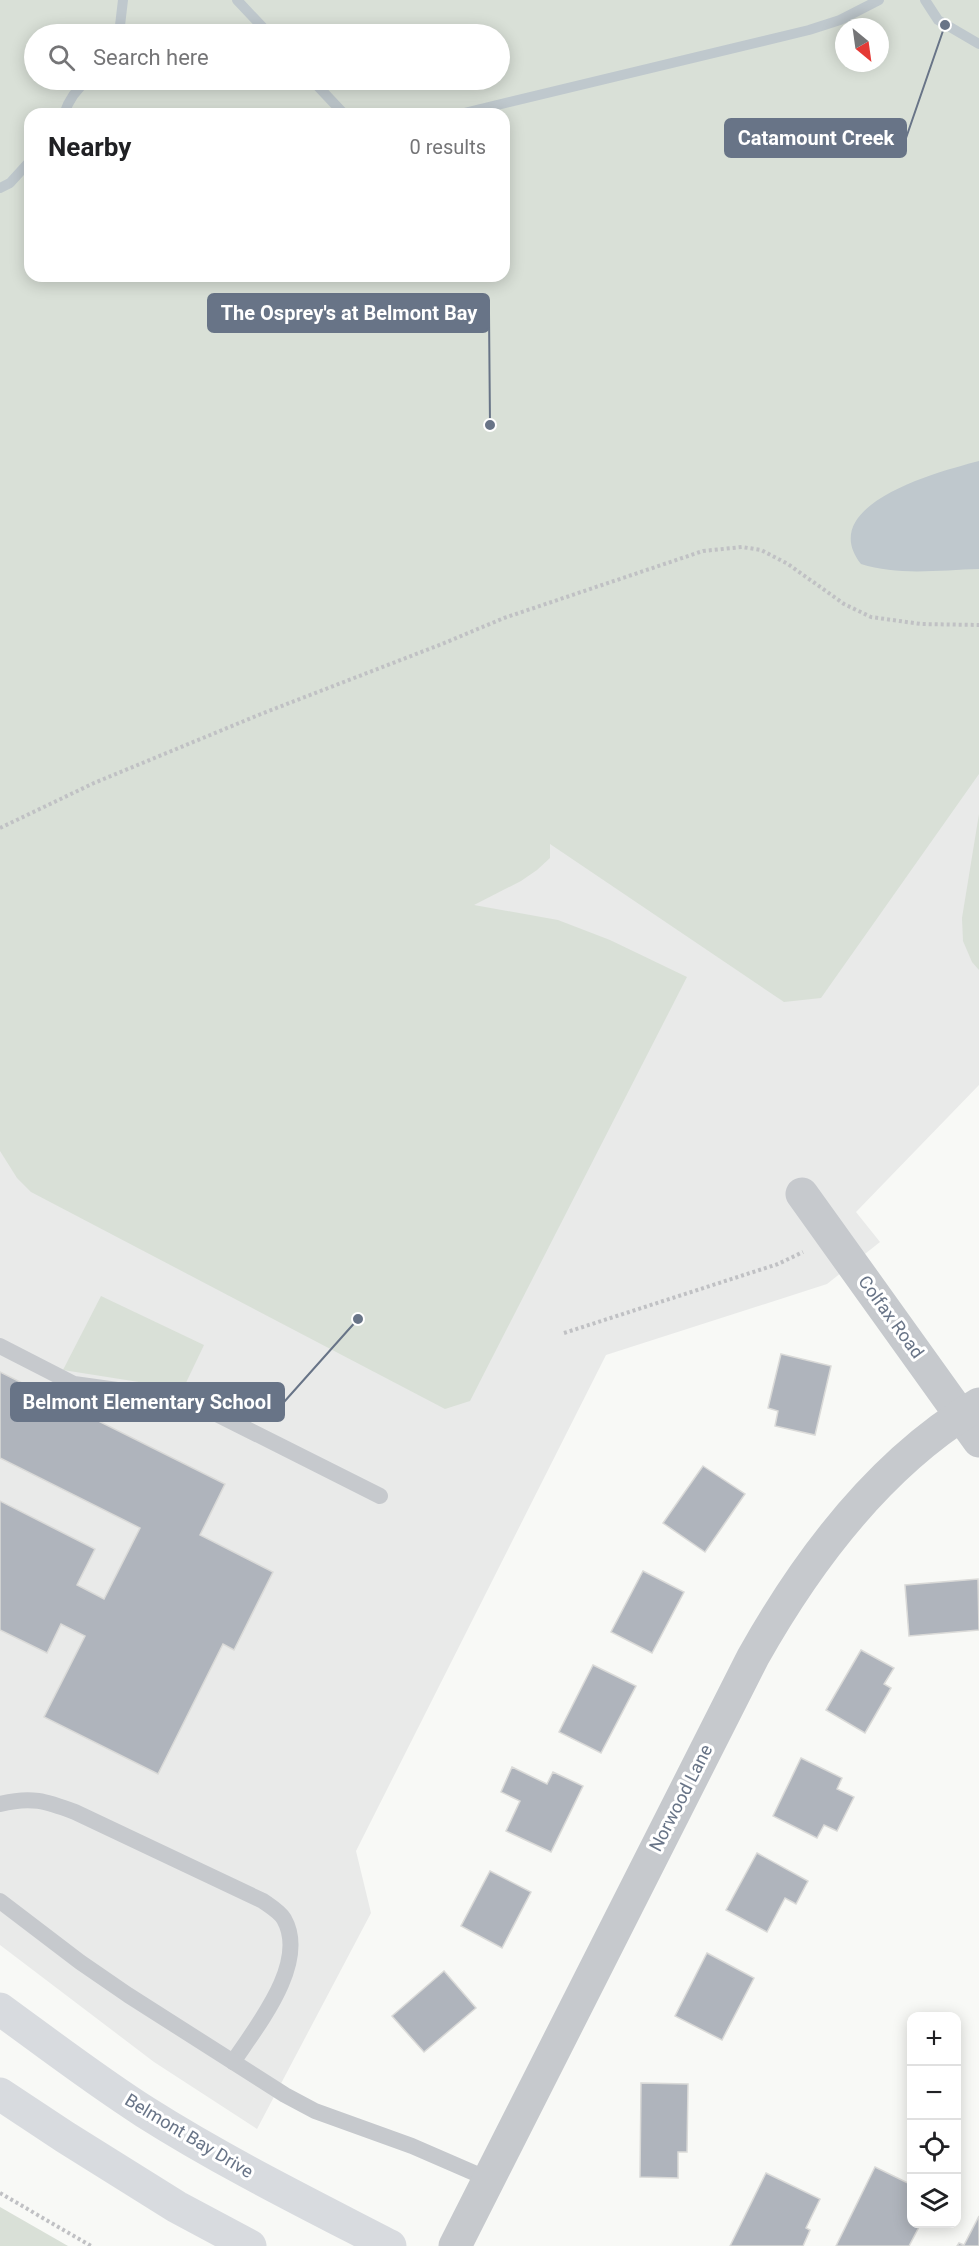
<!DOCTYPE html>
<meta charset="utf-8">
<style>
body{margin:0;font-family:Roboto,sans-serif;background:#f2f2f2;color:#202124}
.controls{position:absolute;right:18px;bottom:18px;display:grid;overflow:hidden;border-radius:12px;box-shadow:0 3px 15px #0003}
.controls button{width:54px;height:54px;display:grid;place-items:center;padding:0;border:0;border-bottom:2px solid #e0e0e0;background:#fff;color:#202124;font:30px sans-serif}
.compass{position:absolute;left:835px;top:18px;width:54px;height:54px;border-radius:50%;background:#fff;box-shadow:0 3px 15px #0003;rotate:151deg}
.list{margin:0;padding:0;list-style:none}
h2{display:flex;justify-content:space-between;align-items:center;height:78px;margin:0;padding:0 24px;font-size:26px}
h2 small{font-size:20px;font-weight:400;color:#757577}
.icon{flex:none;width:33px;height:33px;fill:none;stroke:currentColor;stroke-width:2;stroke-linecap:round;stroke-linejoin:round}
.map{position:relative;flex:none;width:979px;height:2246px;overflow:hidden}
.search{position:absolute;background:#fff;box-shadow:0 3px 15px #0003;left:24px;top:24px;width:486px;height:66px;display:flex;align-items:center;gap:15px;box-sizing:border-box;padding:0 21px;border-radius:33px;color:#757577;font-size:22px}
.panel{position:absolute;background:#fff;box-shadow:0 3px 15px #0003;left:24px;top:108px;width:486px;height:174px;border-radius:18px}
.map>svg:first-child{display:block}
.built{fill:#e9eae9}
.green{fill:#d9e0d7;fill-rule:evenodd}
.water{fill:#bfc8cd}
.lines{fill:none;stroke-linecap:round;stroke-linejoin:round}
.stream{stroke:#bfc8cd;stroke-width:10}
.building{fill:#afb4bc;stroke:#dadad8;stroke-width:1.5}
.path{stroke:#c0c1c4;stroke-width:4;stroke-dasharray:3 3;stroke-linecap:butt}
.lane{stroke:#c6c9cd;stroke-width:16}
.street{stroke:#c6c9cd;stroke-width:33}
.secondary{stroke:#d8dbdf;stroke-width:33}
.labels{text-anchor:middle;stroke-width:6;stroke-linejoin:round;paint-order:stroke}
.street-label{font-size:18px;fill:#687487;stroke:#fff}
.leader{fill:none;stroke:#687487;stroke-width:2}
.callout-dot{fill:#687487;stroke:#fff;stroke-width:2}
.callout{fill:#687487;stroke:#687487;stroke-width:2}
.callout-label{font-size:20px;text-anchor:middle;font-weight:bold;fill:#fff}
</style>
<div class="map">
<svg width="979" height="2246" viewBox="0 0 979 2246">
<rect width="100%" height="100%" fill="#f8f9f6"/>
<!-- built -->
<path class="built" d="M979 704V1085L856 1212 880 1242 827 1284 606 1355 356 1851 371 1913 257 2129 154 2062 0 1945V858Z"/>
<!-- green -->
<g class="green">
<path d="M0 0H979V774L821 998 784 1002 550 844V858L537 870 521 881 474 905 558 920 610 940 687 977 470 1401 445 1409 31 1192 17 1178 0 1151ZM844 27H880V63H844ZM34 34H500V80H34ZM30 114H504V276H30Z"/>
<path d="M979 814V970L972 962 963 941 962 918Z"/>
<path d="M101 1296 204 1345 183 1389 63 1370Z"/>
<path d="M0 2207 68 2246H0Z"/>
</g>
<!-- water -->
<path class="water" d="M979 461V569C940 570 898 576 861 564 814 504 941 471 979 461Z"/>
<g class="lines">
<!-- stream -->
<g class="stream">
<path d="M237 0 269 34"/>
<path d="M925 0 938 20 979 44"/>
<path d="M119 34 123 0"/>
<path d="M312 80 344 114"/>
<path d="M64 114C69 99 76 89 88 80"/>
<path d="M460 114 809 30 840 20 879 0"/>
<path d="M0 188 10 183 30 161"/>
</g>
</g>
<!-- building -->
<g class="building">
<path d="M781 1354 831 1366 815 1435 775 1426 778 1411 768 1408Z"/>
<path d="M0 1372 225 1484 200 1535 273 1572 234 1650 223 1644 158 1774 44 1717 85 1636 61 1624 47 1653 0 1630V1501L95 1549 77 1585 104 1599 140 1528 0 1458Z"/>
<path d="M703 1466 745 1494 705 1552 663 1523Z"/>
<path d="M643 1571 684 1592 652 1653 611 1632Z"/>
<path d="M978 1579 979 1630 909 1636 905 1585Z"/>
<path d="M861 1650 894 1668 884 1684 891 1688 865 1733 826 1710Z"/>
<path d="M593 1665 636 1686 601 1753 559 1732Z"/>
<path d="M801 1758 842 1778 837 1789 854 1797 837 1831 824 1825 817 1838 773 1816Z"/>
<path d="M512 1767 547 1784 553 1772 583 1786 551 1852 506 1831 520 1801 501 1792Z"/>
<path d="M757 1853 808 1881 796 1904 785 1898 767 1932 726 1910Z"/>
<path d="M490 1871 531 1892 502 1948 461 1926Z"/>
<path d="M707 1953 754 1978 722 2040 675 2016Z"/>
<path d="M444 1971 476 2008 424 2052 392 2016Z"/>
<path d="M641 2083 688 2084 687 2152H678V2178L640 2177Z"/>
<path d="M875 2167 912 2185V2224L920 2225 909 2246H836Z"/>
<path d="M766 2173 820 2199 806 2228 810 2230 803 2246H730Z"/>
<path d="M979 2216V2246H957L959 2243 964 2245Z"/>
</g>
<g class="lines">
<!-- path -->
<g class="path">
<path d="M0 828 94 783 261 714 442 644 504 618 703 551 742 547 761 550 788 564 844 604 871 617 921 624 979 625"/>
<path d="M564 1333 778 1264 803 1252"/>
<path d="M0 2193 91 2246"/>
</g>
<!-- lane -->
<g class="lane">
<path d="M0 1346 74 1384 189 1400 380 1496"/>
<path d="M0 1804C31 1796 46 1801 75 1812L263 1901C270 1906 280 1912 284 1919 309 1963 256 2027 233 2062"/>
<path d="M0 1901 80 1962 128 1995 285 2095 315 2111 412 2146 488 2179"/>
</g>
<!-- street -->
<g class="street">
<path d="M802 1194 979 1441"/>
<path d="M455 2246 753 1657C808 1559 881 1462 979 1404"/>
</g>
<!-- secondary -->
<g class="secondary">
<path d="M0 2009C48 2044 95 2080 145 2112 224 2162 307 2203 390 2246"/>
<path d="M0 2094 65 2137 177 2207 250 2246"/>
</g>
</g>
<g class="labels">
<!-- street labels -->
<g class="street-label">
<text transform="translate(891 1317) rotate(54)" y="6">Colfax Road</text>
<text transform="translate(681 1798) rotate(-63)" y="6">Norwood Lane</text>
<text transform="translate(189 2136) rotate(31)" y="6">Belmont Bay Drive</text>
</g>
</g>
<!-- callouts -->
<path class="leader" d="M945 25L906 138M490 425L489 313M358 1319L284 1402"/>
<g class="callout-dot">
<circle cx="945" cy="25" r="6"/>
<circle cx="490" cy="425" r="6"/>
<circle cx="358" cy="1319" r="6"/>
</g>
<g class="callout">
<rect x="725" y="119" width="181" height="38" rx="6"/>
<rect x="208" y="294" width="281" height="38" rx="6"/>
<rect x="11" y="1383" width="273" height="38" rx="6"/>
</g>
<g class="callout-label">
<text x="816" y="145">Catamount Creek</text>
<text x="349" y="320">The Osprey's at Belmont Bay</text>
<text x="147" y="1409">Belmont Elementary School</text>
</g>
</svg>
<div class="controls">
<button>+</button>
<button>−</button>
<button><svg class="icon" aria-label="locate" viewBox="0 0 24 24"><circle cx="12" cy="12" r="6"/><path d="M12 2v4M12 18v4M2 12h4M18 12h4"/></svg></button>
<button><svg class="icon" aria-label="layers" viewBox="0 0 24 24"><path d="M12 4l9 5-9 5-9-5zM3 14l9 5 9-5"/></svg></button>
</div>
<svg class="compass" viewBox="-18 -18 36 36"><path d="M0-13l5 13h-10z" fill="#e53935"/><path d="M0 13l5-13h-10z" fill="#757577"/></svg>
<div class="search"><svg class="icon" aria-label="search" viewBox="0 0 24 24"><circle cx="10" cy="10" r="6"/><path d="M15 15l6 6"/></svg>Search here</div>
<section class="panel">
<h2>Nearby<small>0 results</small></h2>
<ul class="list">
</ul>
</section>
</div>
